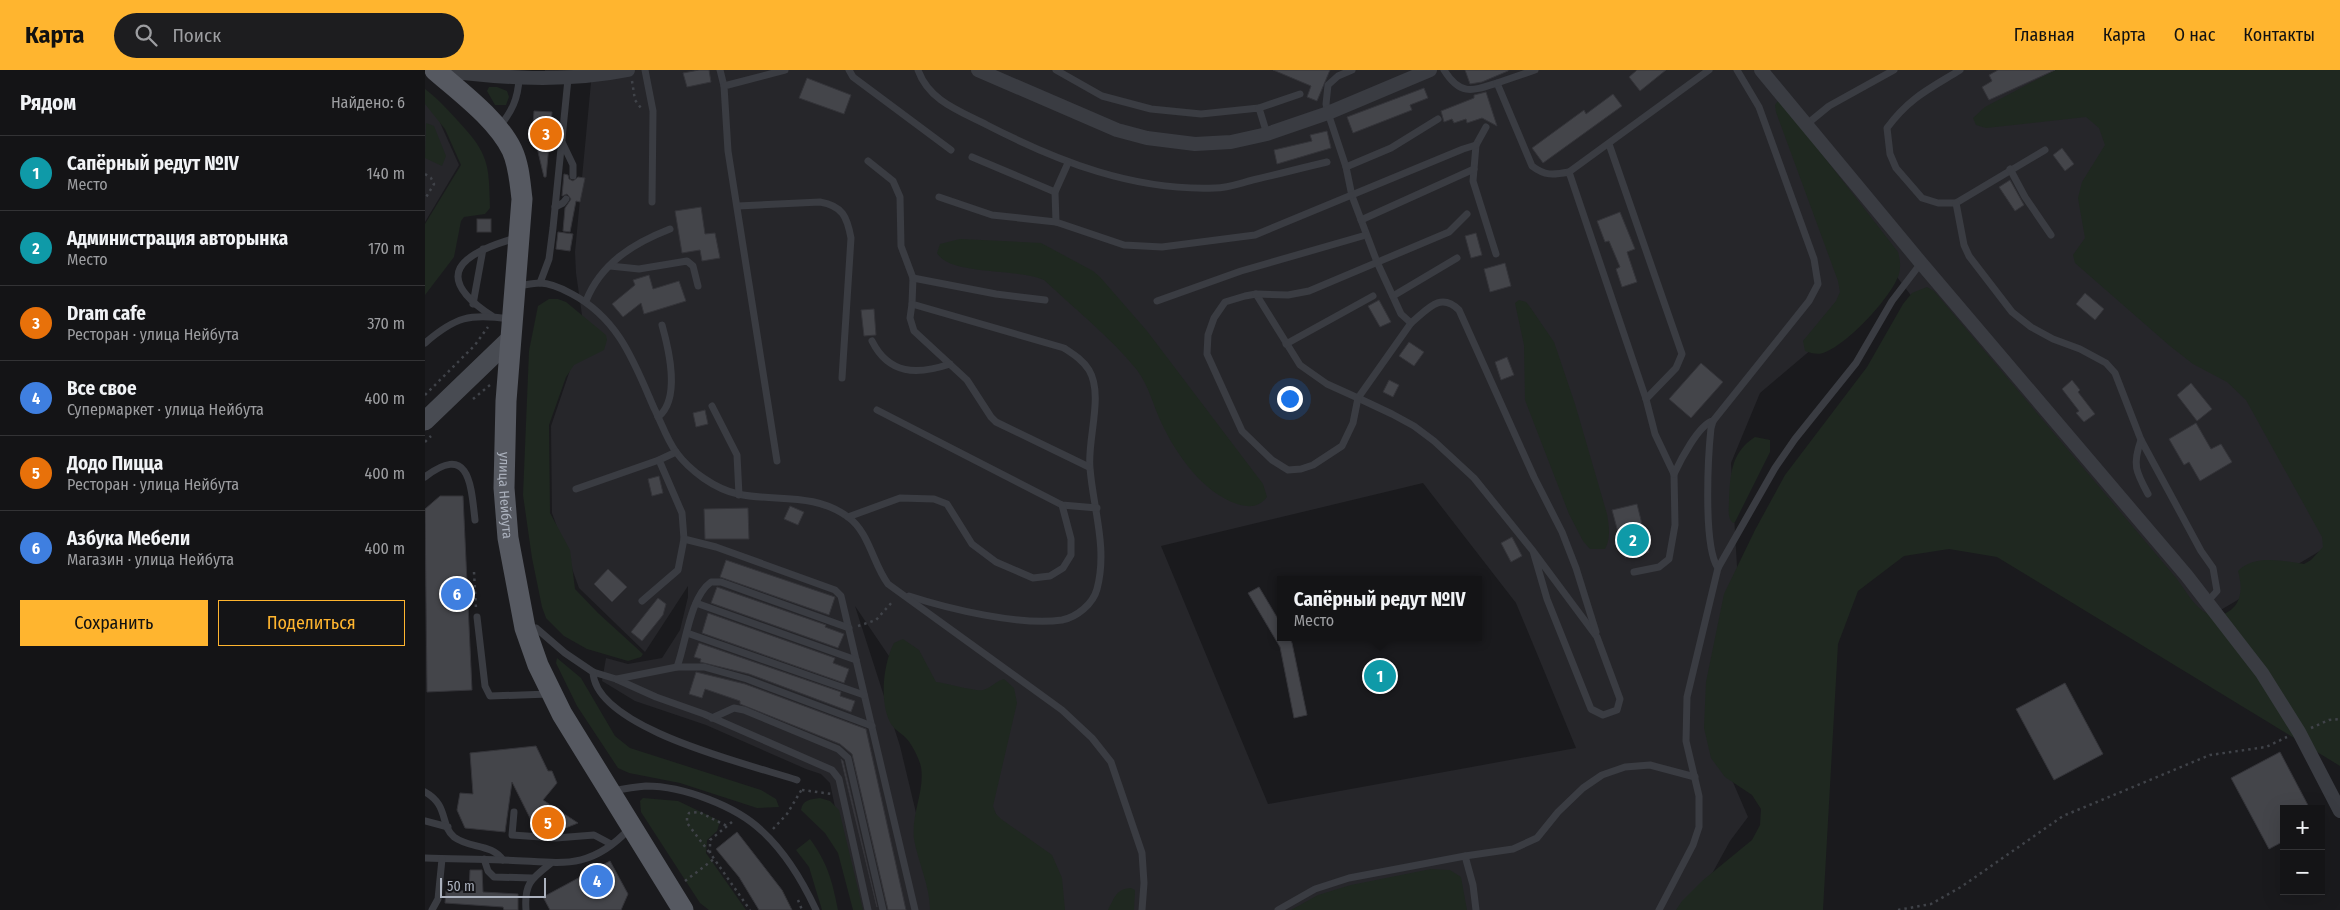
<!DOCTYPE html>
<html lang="ru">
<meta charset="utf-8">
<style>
body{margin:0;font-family:"Fira Sans Condensed",sans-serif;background:#1d1d1f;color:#f1f3f6}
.controls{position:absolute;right:15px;bottom:15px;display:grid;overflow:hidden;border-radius:0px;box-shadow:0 5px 20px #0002}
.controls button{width:45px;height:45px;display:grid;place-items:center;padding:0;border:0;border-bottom:1px solid #333335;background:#141416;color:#f1f3f6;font:25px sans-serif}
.scale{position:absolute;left:15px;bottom:12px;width:106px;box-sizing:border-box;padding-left:5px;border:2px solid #abb1bd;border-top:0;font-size:14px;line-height:18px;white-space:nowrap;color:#abb1bd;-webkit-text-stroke:4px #151518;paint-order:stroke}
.you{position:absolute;left:864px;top:328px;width:18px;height:18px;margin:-12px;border:4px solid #fff;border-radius:50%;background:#1a73e8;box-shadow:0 0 0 8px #1a73e833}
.badge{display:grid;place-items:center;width:32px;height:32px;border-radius:50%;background:#ffb52f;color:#fff;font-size:16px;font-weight:700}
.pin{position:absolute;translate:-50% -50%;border:2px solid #fff;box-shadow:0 1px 5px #0006}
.popup{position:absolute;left:852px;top:506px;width:205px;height:65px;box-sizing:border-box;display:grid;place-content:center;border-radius:0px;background:#141416;filter:drop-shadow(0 1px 4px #0005);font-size:16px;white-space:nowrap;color:#9d9ea1}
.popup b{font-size:19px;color:#f1f3f6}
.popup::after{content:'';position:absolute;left:50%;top:100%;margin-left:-10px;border:10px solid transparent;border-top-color:#141416}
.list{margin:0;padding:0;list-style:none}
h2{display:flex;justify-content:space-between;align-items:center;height:65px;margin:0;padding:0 20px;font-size:21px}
h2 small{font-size:16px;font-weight:400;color:#9d9ea1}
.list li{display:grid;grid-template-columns:32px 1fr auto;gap:15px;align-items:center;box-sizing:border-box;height:75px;padding:0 20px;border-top:1px solid #333335}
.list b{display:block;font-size:19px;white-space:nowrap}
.list p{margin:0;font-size:16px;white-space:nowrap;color:#9d9ea1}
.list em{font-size:16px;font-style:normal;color:#9d9ea1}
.actions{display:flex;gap:10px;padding:15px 20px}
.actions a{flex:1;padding:11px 0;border:1px solid #ffb52f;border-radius:0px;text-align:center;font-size:18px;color:#ffb52f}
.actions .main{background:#ffb52f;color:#111}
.icon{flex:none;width:28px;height:28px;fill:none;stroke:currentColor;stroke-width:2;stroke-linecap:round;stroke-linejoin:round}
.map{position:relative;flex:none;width:1915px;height:840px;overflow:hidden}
header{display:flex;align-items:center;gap:30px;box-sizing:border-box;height:70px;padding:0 25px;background:#ffb52f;color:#111}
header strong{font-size:24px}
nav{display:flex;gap:28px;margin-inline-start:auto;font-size:18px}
.search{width:350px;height:45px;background:#1d1d1f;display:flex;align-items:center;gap:12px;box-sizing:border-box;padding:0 18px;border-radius:28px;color:#9d9ea1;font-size:19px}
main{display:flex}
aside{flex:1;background:#141416}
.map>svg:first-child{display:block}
.built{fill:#26262a;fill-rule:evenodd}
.green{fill:#1f2820}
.building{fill:#44454a;stroke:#343439}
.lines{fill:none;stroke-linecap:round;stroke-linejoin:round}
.path{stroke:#404349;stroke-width:2.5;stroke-dasharray:2.5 4;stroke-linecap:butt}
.lane{stroke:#3a3c42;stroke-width:7}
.street{stroke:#3a3c42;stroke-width:14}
.secondary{stroke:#484b52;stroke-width:19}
.primary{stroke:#565961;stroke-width:21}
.labels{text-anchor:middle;stroke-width:4;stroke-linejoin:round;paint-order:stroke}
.street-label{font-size:14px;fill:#abb1bd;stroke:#151518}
</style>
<header>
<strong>Карта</strong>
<div class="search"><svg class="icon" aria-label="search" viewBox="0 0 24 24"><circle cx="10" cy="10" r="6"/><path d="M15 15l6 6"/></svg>Поиск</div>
<nav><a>Главная</a><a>Карта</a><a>О нас</a><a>Контакты</a></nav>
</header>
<main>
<aside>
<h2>Рядом<small>Найдено: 6</small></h2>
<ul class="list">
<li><span class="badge" style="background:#0f9aa8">1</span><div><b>Сапёрный редут №IV</b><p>Место</p></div><em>140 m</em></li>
<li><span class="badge" style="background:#0f9aa8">2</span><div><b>Администрация авторынка</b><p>Место</p></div><em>170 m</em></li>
<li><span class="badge" style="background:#e8710a">3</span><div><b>Dram cafe</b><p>Ресторан · улица Нейбута</p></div><em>370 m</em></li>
<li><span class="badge" style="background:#3f7fe0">4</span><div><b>Все свое</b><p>Супермаркет · улица Нейбута</p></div><em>400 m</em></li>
<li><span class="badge" style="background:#e8710a">5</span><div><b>Додо Пицца</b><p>Ресторан · улица Нейбута</p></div><em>400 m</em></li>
<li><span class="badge" style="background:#3f7fe0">6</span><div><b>Азбука Мебели</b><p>Магазин · улица Нейбута</p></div><em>400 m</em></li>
</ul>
<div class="actions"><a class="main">Сохранить</a><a>Поделиться</a></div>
</aside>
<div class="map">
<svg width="1915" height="840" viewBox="0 0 1915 840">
<rect width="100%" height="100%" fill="#1a1a1d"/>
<!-- built -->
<g class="built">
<path d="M120 0H1666L1915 469 1747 569 1472 207 1335 323 1306 393 1313 514 1295 682 1323 747 1305 771 1267 840H599L571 744 430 536 475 676 509 818V840H431L405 713 396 704 381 699 281 655 210 631 177 611 181 588 203 594 237 588 255 560 263 527V516L220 582 154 518 127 443 126 356 159 259 151 203 150 182 167 2H120ZM998 413 1091 533 1151 678 843 734 736 476Z"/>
<path d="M0 19 34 95 0 152Z"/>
</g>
<!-- green -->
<g class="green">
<path d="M1630 0H1915V696L1572 487 1524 479 1479 486 1433 521 1413 574 1398 840H1251L1257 831 1277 811 1327 770 1335 755 1336 739 1327 725 1300 707 1286 688 1279 658 1281 612 1299 524 1330 460 1360 405 1442 297 1478 234 1487 223 1502 217 1509 221 1752 509C1761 521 1769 537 1783 544 1788 546 1794 546 1799 544 1817 536 1818 519 1813 501 1830 484 1857 491 1879 494L1886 490 1898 477 1897 467 1821 330 1802 312 1768 294 1745 276 1650 193 1648 185 1660 168 1653 128 1657 112 1680 75 1674 58 1661 47 1561 58 1551 55 1548 48 1560 37Z"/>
<path d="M64 17H72L82 21 84 27 81 35H70L62 21Z"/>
<path d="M0 19C13 29 22 39 33 51 64 84 64 94 65 138L60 144 39 147 36 151 29 187 0 225V154L36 95 20 59 0 34Z"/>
<path d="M1353 31 1358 34 1473 182C1475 189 1476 196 1474 204 1467 227 1421 276 1398 283 1392 285 1386 283 1380 281L1378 271 1411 231 1415 222 1413 211 1351 42 1350 35Z"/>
<path d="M1 53 9 56 21 86 17 96 0 88Z"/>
<path d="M535 169 616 173 668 201 675 207 722 261 838 414 842 427C834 437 825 438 812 434 777 422 751 384 736 352 728 335 724 316 712 300 685 267 650 239 619 210 594 198 525 206 512 183L515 174Z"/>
<path d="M124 229H133L141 232 181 265 182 270 179 280 149 295 141 307 124 355 125 443 145 480 150 519 173 543 218 584 216 587 203 591 162 579 139 566 121 548 117 537 107 488 98 425 104 281 113 236Z"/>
<path d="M1094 230 1101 232 1105 237 1129 272 1150 334 1182 444C1184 456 1186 468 1180 479H1165L1158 471 1144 444 1100 330 1099 275 1090 233Z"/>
<path d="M1330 367 1345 370V382L1310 452 1308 453C1302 447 1304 439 1304 431 1305 405 1306 382 1330 367Z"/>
<path d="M478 569 494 580 511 612C521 613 552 622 558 620 566 618 571 611 579 609L589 618 592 633 568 736 571 744 576 749 627 785 637 808 640 840H505C505 816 493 792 489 769 486 744 500 721 496 697 494 688 487 674 480 667 476 663 470 660 466 654 454 633 458 594 469 573Z"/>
<path d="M132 588 156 608 190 666 205 678 336 720 351 729 354 737 332 738 255 713 204 703 193 698 152 636 131 593Z"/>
<path d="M218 728 253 731 295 751 292 761 282 770 281 783 321 840H284L275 833 216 742 215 731Z"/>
<path d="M395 728 405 731 414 740 438 840H428L413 783 400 763 376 740C377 730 386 729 395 728Z"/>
<path d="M385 769C403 794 407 810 413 840H397L384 797 371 780Z"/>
<path d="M1006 799 1025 800 1036 807 1042 840H866L893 825 926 815Z"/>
<path d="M706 818 710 820 709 840H683C690 827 691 819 706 818Z"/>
</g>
<!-- building -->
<g class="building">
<path d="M274 0H284L286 12 262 17 258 3Z"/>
<path d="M848 0H905L892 31 882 27 886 16Z"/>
<path d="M1040 0H1083V1L1057 12 1045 14Z"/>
<path d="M1212 0H1241L1215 21 1204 7Z"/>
<path d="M1573 0H1630L1564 30 1557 17 1567 11 1564 5Z"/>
<path d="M382 8 426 25 419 44 374 28Z"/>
<path d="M999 18 1003 28 985 35 987 40 928 63 922 47Z"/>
<path d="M1061 22 1072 56 1057 48 1042 53 1041 49 1029 53 1027 49 1019 52 1016 41 1049 28V25Z"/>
<path d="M1188 24 1197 36 1118 93 1107 78 1159 40 1161 44Z"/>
<path d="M109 41 127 42 121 107H119L110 69H107Z"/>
<path d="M902 61 906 78 852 94 849 80 887 71 885 65Z"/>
<path d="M1637 78 1649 94 1640 101 1628 85Z"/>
<path d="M139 104 143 105 144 109 148 111 153 107 160 108 155 132 151 131 145 162 138 161 140 138 146 129 142 124 137 126Z"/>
<path d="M1585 110 1599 135 1590 141 1574 117Z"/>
<path d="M276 137 280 164 290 163 295 188 277 191 275 180 257 183 250 141Z"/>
<path d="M1195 142 1210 179 1202 182 1212 212 1197 217 1191 199 1195 197 1184 171 1180 172 1172 151Z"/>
<rect x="52" y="149" width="14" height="13"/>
<path d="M133 162 148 164 145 181 131 179Z"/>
<path d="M1051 163 1057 185 1046 188 1040 166Z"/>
<path d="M1080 193 1086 216 1065 222 1059 199Z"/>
<path d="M224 205 228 219 254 211 261 231 219 244 216 233 198 247 187 234 210 215 208 210Z"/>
<path d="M1660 223 1679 239 1670 250 1651 234Z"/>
<path d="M954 230 966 252 955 257 943 236Z"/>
<path d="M449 239 451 265 439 266 436 240Z"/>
<path d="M984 272 999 282 989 296 974 286Z"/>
<path d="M1082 287 1089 305 1076 310 1070 292Z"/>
<path d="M1276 293 1298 312 1266 348 1244 329Z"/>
<path d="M964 310 974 315 968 327 958 322Z"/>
<path d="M1647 310 1655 320 1653 322 1670 344 1659 352 1651 343 1654 341 1637 319Z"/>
<path d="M1766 313 1787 339 1772 351 1752 325Z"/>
<path d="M280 340 283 354 271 357 268 343Z"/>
<path d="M1771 353 1786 379 1796 374 1807 392 1775 411 1764 392 1759 395 1744 369Z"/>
<path d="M234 406 238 423 227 426 223 409Z"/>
<path d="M15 426H38L47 620 2 622 0 439Z"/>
<path d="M1212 434 1224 482 1200 488 1187 440Z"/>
<path d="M365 436 379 442 373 455 359 449Z"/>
<path d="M323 438 324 469H280L279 439Z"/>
<path d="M1087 467 1097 486 1086 492 1076 473Z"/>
<path d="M301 490 410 527 404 545 295 507Z"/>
<path d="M183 499 202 517 187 532 169 514Z"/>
<path d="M292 517 401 555 400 557 419 564 413 578 286 533Z"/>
<path d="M834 517 856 554V567H864L867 573 882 645 869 648 855 577 823 523Z"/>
<path d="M233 528 241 534 238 545 217 571 206 562Z"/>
<path d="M283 543 410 588 408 593 424 599 419 613 277 563Z"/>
<path d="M274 573 416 622 415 626 430 631 426 642 324 604 275 592 276 589 269 587Z"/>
<path d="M271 602 320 614 441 659 481 840H463L427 684 415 674 315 634V631L280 619 277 628 264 624Z"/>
<path d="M1640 613 1678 684 1629 710 1591 639Z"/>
<path d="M111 676 123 701H127L132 713 118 730 153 753 138 759 110 758 87 712 80 762 40 758 32 740 35 723 48 724 45 683Z"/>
<path d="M1855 682 1885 739H1859V771L1844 779 1806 708Z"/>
<path d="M416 689 418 691 452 837 422 714Z"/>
<path d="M312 762 357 820 367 840H334L314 807 291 779Z"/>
<path d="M185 791 203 824 196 840H125L118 827Z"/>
<path d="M45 800H57L58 822 93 824V840H79L78 837 20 833 21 820 44 821Z"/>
</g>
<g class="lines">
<!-- path -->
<g class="path">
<path d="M207 11 210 30 216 38"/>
<path d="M0 104 6 108 9 114 0 129"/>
<path d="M0 325 50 275 63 257"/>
<path d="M48 329 65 315"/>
<path d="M0 372 6 366"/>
<path d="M49 502 51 538"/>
<path d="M433 556 451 550 468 531"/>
<path d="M1886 658 1904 650 1915 649"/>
<path d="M377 720 407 724"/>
<path d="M307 752 285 770V783L325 840"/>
<path d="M348 759 362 744 377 719"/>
<path d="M284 782 262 753V747L264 743 274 742 302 756"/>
<path d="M260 811 289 789"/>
<path d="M373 830 377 840"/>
<path d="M1473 840 1506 834 1536 817 1638 746 1785 685 1841 677 1862 667"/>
</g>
<!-- lane -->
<g class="lane">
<path d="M220 0 228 41 227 132"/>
<path d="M295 0 299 16"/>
<path d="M424 0 428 7 526 80"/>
<path d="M493 0C504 31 535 41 562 55 634 92 709 121 790 118 801 118 813 114 824 111 850 105 876 98 902 92"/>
<path d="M631 0 677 26 726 39 776 44 834 38 842 64"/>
<path d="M927 0 913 6 903 15 901 34 903 43 921 97 927 126 952 192 976 244 986 253 933 328 967 344 989 356 1009 371 1049 408 1108 481 1122 529 1166 639 1178 645 1192 640 1195 629 1172 567 1108 481"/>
<path d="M1019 0C1035 26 1047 21 1072 13L1107 96C1120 106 1128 105 1144 102L1221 329 1230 364 1249 404 1250 455 1244 489 1234 497 1209 502"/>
<path d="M1535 0C1504 19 1484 28 1462 58L1465 84 1471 98 1497 128 1513 133H1531L1620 80"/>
<path d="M1072 13 1110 0"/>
<path d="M834 38 875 24"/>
<path d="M1382 54 1404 36 1469 0"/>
<path d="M74 57C87 42 93 28 94 9"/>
<path d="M1061 57 1051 75 1048 111 1071 184"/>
<path d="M137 72 148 95V106"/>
<path d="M1184 74 1257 284 1251 298 1221 329"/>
<path d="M547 87 630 122"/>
<path d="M443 91 468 111 475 127 476 176 488 208 487 234 639 278C648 284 658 290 664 300 679 325 662 370 665 398 668 438 683 478 672 519 668 534 652 547 637 550 595 556 524 539 484 526"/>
<path d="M643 93 630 122 631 152 699 175 737 177 830 165 1038 79 1051 75"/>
<path d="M921 97 966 78 1013 49"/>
<path d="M1585 99 1600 127 1626 165"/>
<path d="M1144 102 1284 0"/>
<path d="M514 127 567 145 631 152"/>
<path d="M1531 133 1539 175 1544 186 1587 242 1606 257 1628 269 1655 279 1681 293 1690 303 1716 370 1776 481 1788 498 1792 521 1782 532"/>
<path d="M313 136 395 132C418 136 422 147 426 168L417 308"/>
<path d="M130 137 138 133 141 129"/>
<path d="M936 150 1049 99"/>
<path d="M185 196 214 199 262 191 268 196 273 216"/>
<path d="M488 208 571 224 620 230"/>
<path d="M115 213 124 189 128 158 143 9"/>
<path d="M92 216C100 215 108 213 115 213 126 213 138 219 147 224 194 249 209 292 229 338 236 352 242 370 251 382 265 401 290 419 313 424 350 432 389 422 423 447 444 462 448 494 463 514L637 640 667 668 686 692 717 783 719 813 717 840"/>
<path d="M831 224 875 295 902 314 933 328 928 353 917 376 888 395 876 399 863 400 847 390 817 361 782 284 783 265 789 248 800 232 820 226Z"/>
<path d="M831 224 863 225 884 221 1024 162 1042 144"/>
<path d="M968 226 1032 188"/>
<path d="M161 231C176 193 209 173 245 159"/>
<path d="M732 231 816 201 941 165"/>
<path d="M48 234 58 179"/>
<path d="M487 234 485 248 489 261 542 310 566 347 571 352 664 397"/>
<path d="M67 246C6 206 35 184 91 168"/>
<path d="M986 253C1002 240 1015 221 1034 240L1109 407 1137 462 1151 498 1171 562"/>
<path d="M447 271C464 305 492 305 525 294"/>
<path d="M0 273C30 247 45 243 84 249"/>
<path d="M861 274 948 226"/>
<path d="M287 336 312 385 314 425"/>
<path d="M452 340 637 435 672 438"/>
<path d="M233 347C256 329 244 280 237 255"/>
<path d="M1716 370C1707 395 1711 402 1723 424"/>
<path d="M251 382 234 390 257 443 259 469 291 477 410 520 416 526 490 840"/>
<path d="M352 391 303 81 299 16 360 0"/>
<path d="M1249 404C1255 391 1274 354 1288 351"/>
<path d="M0 407C44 373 46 414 50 450"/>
<path d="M151 419 234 390"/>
<path d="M423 447 475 428 509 429 522 434 547 474 571 492 608 508 625 506 638 498 646 485V469L637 435"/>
<path d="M1293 498C1278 477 1283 386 1286 358L1288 351 1384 231 1393 214 1389 189 1334 37 1312 0"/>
<path d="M217 531 253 500 259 469"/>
<path d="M271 533 431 590"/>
<path d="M52 547 60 616 65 626 124 624"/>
<path d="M103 557 111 558 140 583 168 602 191 609 231 627 279 644 407 700 414 709 443 840"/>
<path d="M262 563 439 625"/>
<path d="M252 597C261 573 265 527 286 512H296L424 558"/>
<path d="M168 602C170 659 327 695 372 710"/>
<path d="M192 609 252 597H279L322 609 447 656"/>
<path d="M287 648 309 638 319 640 413 679 423 688 458 840"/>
<path d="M187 721C198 719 210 717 221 716 258 716 311 736 337 761 360 782 378 812 391 840"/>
<path d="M0 722C24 735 15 756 29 767 45 779 66 773 78 790"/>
<path d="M89 742 87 765 131 768 169 765 186 774"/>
<path d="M0 751 23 757"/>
<path d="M1040 786 1048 815 1051 840"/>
<path d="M0 788C26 789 51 789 77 790 131 791 162 804 204 759"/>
<path d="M59 789 63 801 69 807 107 808"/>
<path d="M7 840 13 829 17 789"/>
<path d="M101 840C99 814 106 809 125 794"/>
<path d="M853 840 890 819 924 808 1040 786 1088 779 1112 768 1133 742 1158 718 1177 705 1200 697 1225 695 1270 707"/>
<path d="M1234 840 1268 775 1274 757V726L1261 671 1262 627 1293 498 1350 398 1370 369 1431 293 1467 231 1496 193"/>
</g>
<!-- street -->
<g class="street">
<path d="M11 0C77 8 138 13 203 0"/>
<path d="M553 0 692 60 722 68 770 74 806 72 842 64 903 43 1005 0"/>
<path d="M1336 0 1496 193 1762 506 1837 603 1874 662 1915 741"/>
</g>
<!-- secondary -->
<path class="secondary" d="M0 351 85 269"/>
<!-- primary -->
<path class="primary" id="s1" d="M10 0C35 22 72 49 87 80 94 95 95 113 97 129L81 331 79 418 83 468 100 558 113 595 137 644 258 840"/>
</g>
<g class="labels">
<!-- street labels -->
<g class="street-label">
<text dy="5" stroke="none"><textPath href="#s1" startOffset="459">улица Нейбута</textPath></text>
</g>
</g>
</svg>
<div class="controls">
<button>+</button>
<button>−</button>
</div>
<div class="scale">50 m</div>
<div class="you"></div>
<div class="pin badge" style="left:955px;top:606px;background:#0f9aa8">1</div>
<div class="popup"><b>Сапёрный редут №IV</b>Место</div>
<div class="pin badge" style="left:1208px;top:470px;background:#0f9aa8">2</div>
<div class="pin badge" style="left:121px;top:64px;background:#e8710a">3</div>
<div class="pin badge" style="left:172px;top:811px;background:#3f7fe0">4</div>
<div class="pin badge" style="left:123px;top:753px;background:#e8710a">5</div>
<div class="pin badge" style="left:32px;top:524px;background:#3f7fe0">6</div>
</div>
</main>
